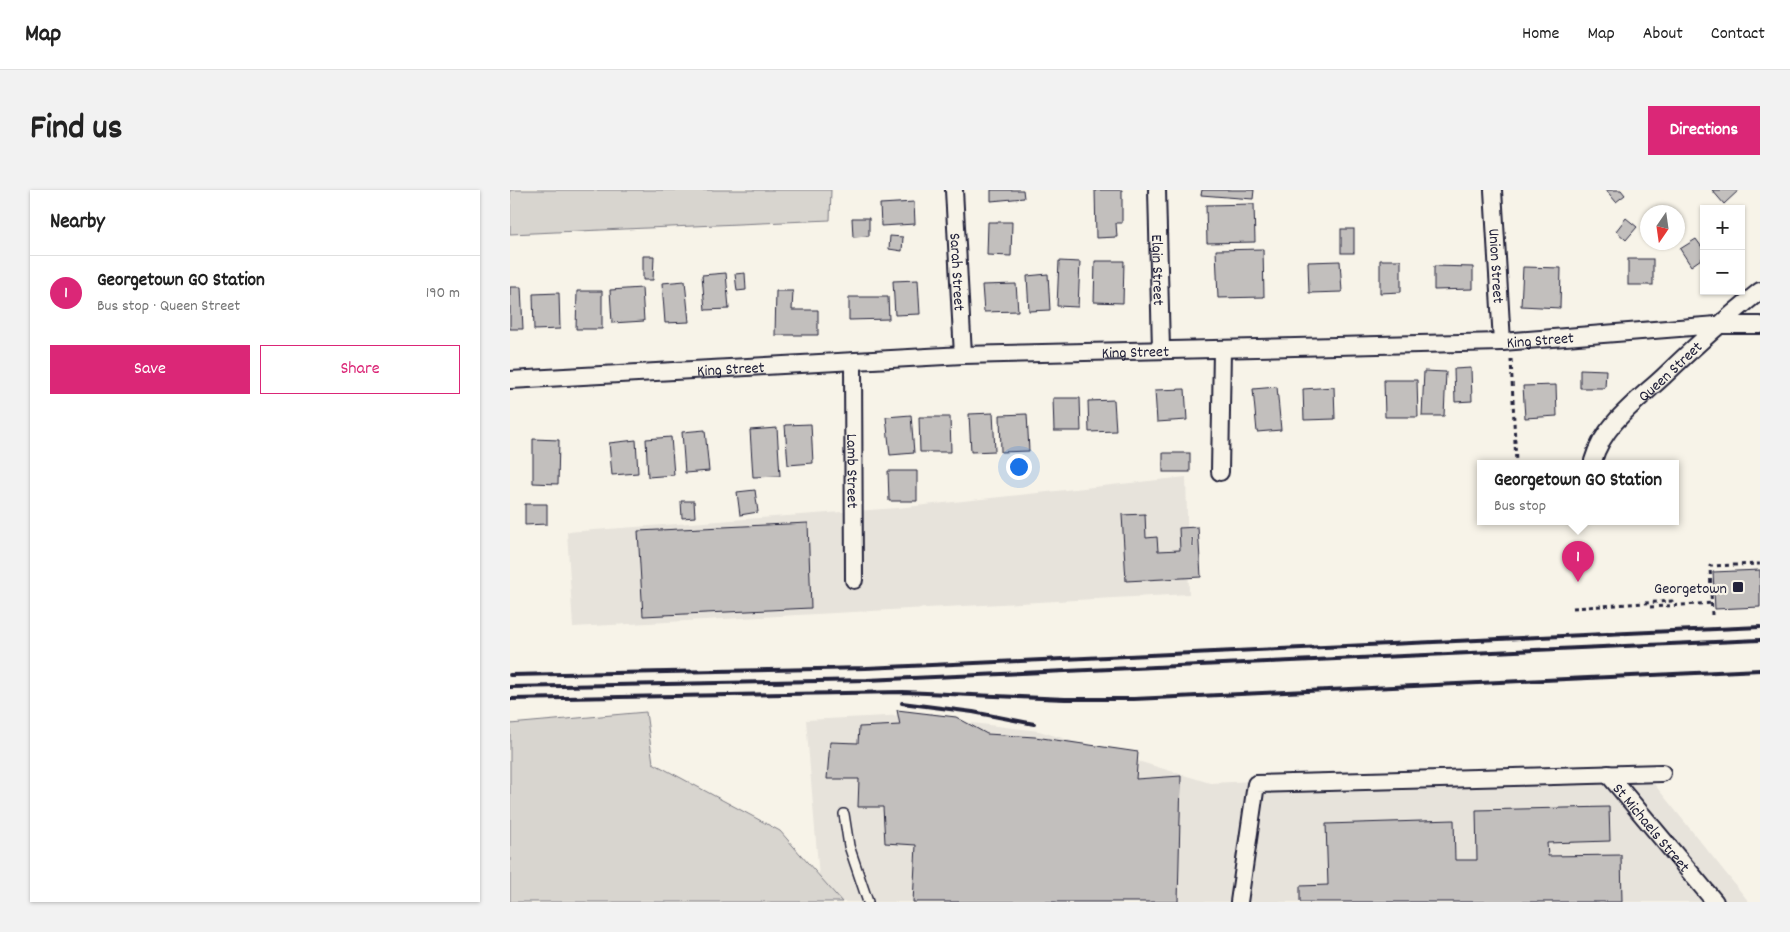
<!DOCTYPE html>
<meta charset="utf-8">
<style>
body{margin:0;font-family:Dekko,sans-serif;background:#f2f2f2;color:#222}
.controls{position:absolute;right:15px;top:15px;display:grid;overflow:hidden;border-radius:0px;box-shadow:0 1px 4px #0004}
.controls button{width:45px;height:45px;display:grid;place-items:center;padding:0;border:0;border-bottom:1px solid #e0e0e0;background:#fff;color:#222;font:25px sans-serif}
.compass{position:absolute;left:1130px;top:15px;width:45px;height:45px;border-radius:50%;background:#fff;box-shadow:0 1px 4px #0004;rotate:193deg}
.you{position:absolute;left:508px;top:276px;width:18px;height:18px;margin:-12px;border:4px solid #fff;border-radius:50%;background:#1a73e8;box-shadow:0 0 0 8px #1a73e833}
.badge{display:grid;place-items:center;width:32px;height:32px;border-radius:50%;background:#db2777;color:#fff;font-size:16px;font-weight:700}
.pin{position:absolute;translate:-50% -41px;filter:drop-shadow(0 1px 2px #0008)}
.pin::after{content:'';position:absolute;top:26px;width:18px;height:15px;background:inherit;clip-path:polygon(0 0,100% 0,50% 100%)}
.popup{position:absolute;left:967px;top:270px;width:202px;height:65px;box-sizing:border-box;display:grid;place-content:center;border-radius:0px;background:#fff;filter:drop-shadow(0 1px 4px #0005);font-size:16px;white-space:nowrap;color:#767676}
.popup b{font-size:19px;color:#222}
.popup::after{content:'';position:absolute;left:50%;top:100%;margin-left:-10px;border:10px solid transparent;border-top-color:#fff}
.list{margin:0;padding:0;list-style:none}
h2{display:flex;justify-content:space-between;align-items:center;height:65px;margin:0;padding:0 20px;font-size:21px}
h2 small{font-size:16px;font-weight:400;color:#767676}
.list li{display:grid;grid-template-columns:32px 1fr auto;gap:15px;align-items:center;box-sizing:border-box;height:75px;padding:0 20px;border-top:1px solid #e0e0e0}
.list b{display:block;font-size:19px;white-space:nowrap}
.list p{margin:0;font-size:16px;white-space:nowrap;color:#767676}
.list em{font-size:16px;font-style:normal;color:#767676}
.actions{display:flex;gap:10px;padding:15px 20px}
.actions a{flex:1;padding:11px 0;border:1px solid #db2777;border-radius:0px;text-align:center;font-size:18px;color:#db2777}
.actions .main{background:#db2777;color:#fff}
.map{position:relative;flex:none;width:1250px;height:712px;overflow:hidden;border-radius:0px}
header{display:flex;align-items:center;gap:30px;box-sizing:border-box;height:70px;padding:0 25px;background:#fff;border-bottom:1px solid #e0e0e0}
header strong{font-size:24px}
nav{display:flex;gap:28px;margin-inline-start:auto;font-size:18px}
.intro{display:flex;align-items:center;justify-content:space-between;box-sizing:border-box;height:120px;padding:0 30px}
h1{margin:0;font-size:35px}
.button{padding:12px 22px;border-radius:0px;background:#db2777;color:#fff;font-size:18px;font-weight:700}
main{display:flex;gap:30px;padding:0 30px}
aside{flex:1;background:#fff;border-radius:0px;box-shadow:0 1px 4px #0004}
.map>svg:first-child{display:block}
.built{fill:#e7e3db}
.green{fill:#d8d5cf;stroke:#7d7c85}
.building{fill:#c2bfbd;stroke:#22223b}
.lines{fill:none;stroke-linecap:round;stroke-linejoin:round}
.service-casing{stroke:#22223b;stroke-width:12}
.minor-casing{stroke:#22223b;stroke-width:20}
.path{stroke:#22223b;stroke-width:3;stroke-dasharray:4 4;stroke-linecap:butt}
.service{stroke:#f7f3e8;stroke-width:9}
.minor{stroke:#f7f3e8;stroke-width:16}
.rail{stroke:#22223b;stroke-width:4}
.poi-dot{fill:#22223b;stroke:#f7f3e8;stroke-width:2}
.labels{text-anchor:middle;stroke-width:4.5;stroke-linejoin:round;paint-order:stroke}
.number-label{font-size:14px;fill:#4a495c}
.street-label{font-size:16px;fill:#22223b;stroke:#f7f3e8}
.poi-label{font-size:16px;fill:#22223b;stroke:#f7f3e8;text-anchor:end}
</style>
<header>
<strong>Map</strong>
<nav><a>Home</a><a>Map</a><a>About</a><a>Contact</a></nav>
</header>
<div class="intro"><h1>Find us</h1><a class="button">Directions</a></div>
<main>
<aside>
<h2>Nearby<small></small></h2>
<ul class="list">
<li><span class="badge">1</span><div><b>Georgetown GO Station</b><p>Bus stop · Queen Street</p></div><em>190 m</em></li>
</ul>
<div class="actions"><a class="main">Save</a><a>Share</a></div>
</aside>
<div class="map">
<svg width="1250" height="712" viewBox="0 0 1250 712">
<rect width="100%" height="100%" fill="#f7f3e8"/>
<filter id="ink" filterUnits="userSpaceOnUse"><feTurbulence type="fractalNoise" baseFrequency=".02" numOctaves="2"/><feDisplacementMap in="SourceGraphic" scale="10" xChannelSelector="R" yChannelSelector="G"/><feConvolveMatrix kernelMatrix="1 2 1 2 8 2 1 2 1" color-interpolation-filters="sRGB"/></filter>
<g filter="url(#ink)">
<!-- built -->
<g class="built">
<path d="M676 287 679 404 63 437 57 342 387 318Z"/>
<path d="M396 525 529 541 700 593 1128 574 1239 712H311L296 530Z"/>
</g>
<!-- green -->
<g class="green">
<path d="M0 0H321L320 30 0 44Z"/>
<path d="M136 522 143 573 270 641 332 712H0V534Z"/>
</g>
<!-- building -->
<g class="building">
<path d="M481 0H513L514 8 481 11Z"/>
<path d="M585 0H612V33H606L607 47 586 48Z"/>
<path d="M692 0H744L743 9 691 5Z"/>
<path d="M1096 0H1111L1115 5 1106 12Z"/>
<path d="M1202 0H1229L1214 14Z"/>
<path d="M404 12 405 34 371 36 370 14Z"/>
<path d="M744 14 745 52 697 53 696 15Z"/>
<path d="M342 28H359V46L343 47Z"/>
<path d="M1116 28 1127 37 1116 50 1106 41Z"/>
<path d="M478 32H502L501 66 477 65Z"/>
<rect x="831" y="39" width="13" height="24"/>
<path d="M380 46 393 47 392 61 379 59Z"/>
<path d="M1186 49 1194 60V67L1181 76 1170 59Z"/>
<path d="M753 59 754 107 708 108 706 60Z"/>
<path d="M133 66H144L143 90H133Z"/>
<rect x="1118" y="69" width="25" height="26"/>
<path d="M870 70H891V102L870 103Z"/>
<path d="M549 71 570 72 568 117 547 116Z"/>
<path d="M585 71H614L613 113 584 112Z"/>
<path d="M830 71 832 102 799 103 798 72Z"/>
<path d="M924 76 963 77V99L924 100Z"/>
<path d="M1013 77 1051 78 1050 118 1011 116Z"/>
<path d="M216 83 219 119 195 120 192 85Z"/>
<path d="M235 83 236 100 227 101 225 84Z"/>
<path d="M538 84 540 120 519 121 517 86Z"/>
<path d="M408 90 410 124 385 125 383 91Z"/>
<path d="M175 91 179 132 155 133 152 93Z"/>
<path d="M506 94 508 121 474 122 472 95Z"/>
<path d="M0 97H11L13 139H0Z"/>
<path d="M132 98 134 131 102 133 100 100Z"/>
<path d="M67 101H92V139H66Z"/>
<path d="M266 101H283L282 120H308V145H265Z"/>
<path d="M49 103 50 139 24 140 23 104Z"/>
<path d="M339 107H378L379 129 339 130Z"/>
<path d="M961 178 962 211 945 212 944 179Z"/>
<path d="M1070 179 1096 180 1095 198H1070Z"/>
<path d="M914 181 936 182 934 226H912Z"/>
<path d="M874 190H907L908 227H875Z"/>
<path d="M1046 195 1047 226 1015 228 1013 196Z"/>
<path d="M767 197 771 240 747 242 743 199Z"/>
<path d="M824 197 825 229 794 230 793 199Z"/>
<path d="M675 199 677 230 647 232 645 200Z"/>
<path d="M543 208H570L571 241H544Z"/>
<path d="M604 210 606 241 579 242 578 211Z"/>
<path d="M483 223 485 261 461 262 459 224Z"/>
<path d="M517 224 519 261 491 262 490 225Z"/>
<path d="M401 225 404 263 380 265 376 227Z"/>
<path d="M409 227H440L441 262H410Z"/>
<path d="M301 234 303 273 278 275 275 235Z"/>
<path d="M267 238 270 286 243 287 240 240Z"/>
<path d="M195 240 199 281 175 283 172 242Z"/>
<path d="M161 247 164 285 138 287 136 249Z"/>
<path d="M23 249 49 250 48 294 23 293Z"/>
<path d="M126 250 128 283 102 285 99 253Z"/>
<rect x="653" y="263" width="27" height="19"/>
<path d="M378 281H407V311H379Z"/>
<path d="M245 300 248 322 230 325 227 302Z"/>
<path d="M171 311H184L185 327 172 328Z"/>
<path d="M15 314H37V334L15 335Z"/>
<path d="M635 324 636 348 647 347 648 361 670 360 669 338 688 337 691 387 616 391 612 325Z"/>
<path d="M298 333 301 418 133 426 128 341Z"/>
<path d="M1250 380V417L1205 419 1203 382Z"/>
<path d="M387 520 446 527 477 544 525 547 628 562 626 589 671 586 668 712H403L406 655 375 653 373 617H348L349 589H317L320 552 348 553 349 537 390 535Z"/>
<path d="M1099 617 1100 651 1037 653 1038 666 1111 665 1112 712H790V696L818 695 816 634 944 630 945 670H967L966 620Z"/>
</g>
<g class="lines">
<!-- service casing -->
<g class="service-casing">
<path id="service" d="M334 624 339 656 358 712"/>
</g>
<!-- minor casing -->
<g class="minor-casing">
<g id="minor">
<path id="s1" d="M444 0 453 165"/>
<path id="s2" d="M647 0 651 159"/>
<path id="s3" d="M983 0 992 152"/>
<path id="s4" d="M343 172 344 390"/>
<path id="s5" d="M0 190 453 165 992 152 1207 135H1250"/>
<path id="s6" d="M1083 271C1093 235 1126 212 1153 187 1184 157 1216 128 1250 101"/>
<path d="M710 282 712 159"/>
<path id="s7" d="M1098 584 1205 712"/>
<path d="M729 712 746 594 1152 583"/>
</g>
</g>
<!-- path -->
<g class="path">
<path d="M1001 169 1006 273"/>
<path d="M1140 417 1202 413"/>
<path d="M1063 418 1162 411V415"/>
<path d="M1202 425 1200 376 1250 374"/>
</g>
<!-- service -->
<use href="#service" class="service"/>
<!-- minor -->
<use href="#minor" class="minor"/>
<!-- rail -->
<g class="rail">
<path d="M0 485 356 478 1250 437"/>
<path d="M0 497 357 490 1250 450"/>
<path d="M0 509 393 502 555 509H624L1250 480"/>
<path d="M392 513 463 522 524 534"/>
</g>
</g>
</g>
<!-- markers -->
<rect class="poi-dot" x="1222" y="391" width="12" height="12" rx="2.5"/>
<g class="labels">
<!-- number labels -->
<g class="number-label">
<text x="682" y="355">1</text>
</g>
<!-- street labels -->
<g class="street-label">
<text dy="6" stroke="none"><textPath href="#s3" startOffset="76">Union Street</textPath></text>
<text dy="6" stroke="none"><textPath href="#s2" startOffset="80">Elgin Street</textPath></text>
<text dy="6" stroke="none"><textPath href="#s1" startOffset="82">Sarah Street</textPath></text>
<text dy="6" stroke="none"><textPath href="#s5" startOffset="1031">King Street</textPath></text>
<text dy="6" stroke="none"><textPath href="#s5" startOffset="626">King Street</textPath></text>
<text dy="6" stroke="none"><textPath href="#s5" startOffset="221">King Street</textPath></text>
<text dy="6" stroke="none"><textPath href="#s6" startOffset="120">Queen Street</textPath></text>
<text dy="6" stroke="none"><textPath href="#s4" startOffset="109">Lamb Street</textPath></text>
<text dy="6" stroke="none"><textPath href="#s7" startOffset="69">St Michaels Street</textPath></text>
</g>
<!-- poi labels -->
<g class="poi-label">
<text x="1217" y="403">Georgetown</text>
</g>
</g>
</svg>
<div class="controls">
<button>+</button>
<button>−</button>
</div>
<svg class="compass" viewBox="-18 -18 36 36"><path d="M0-13l5 13h-10z" fill="#e53935"/><path d="M0 13l5-13h-10z" fill="#767676"/></svg>
<div class="you"></div>
<div class="pin badge" style="left:1068px;top:392px">1</div>
<div class="popup"><b>Georgetown GO Station</b>Bus stop</div>
</div>
</main>
